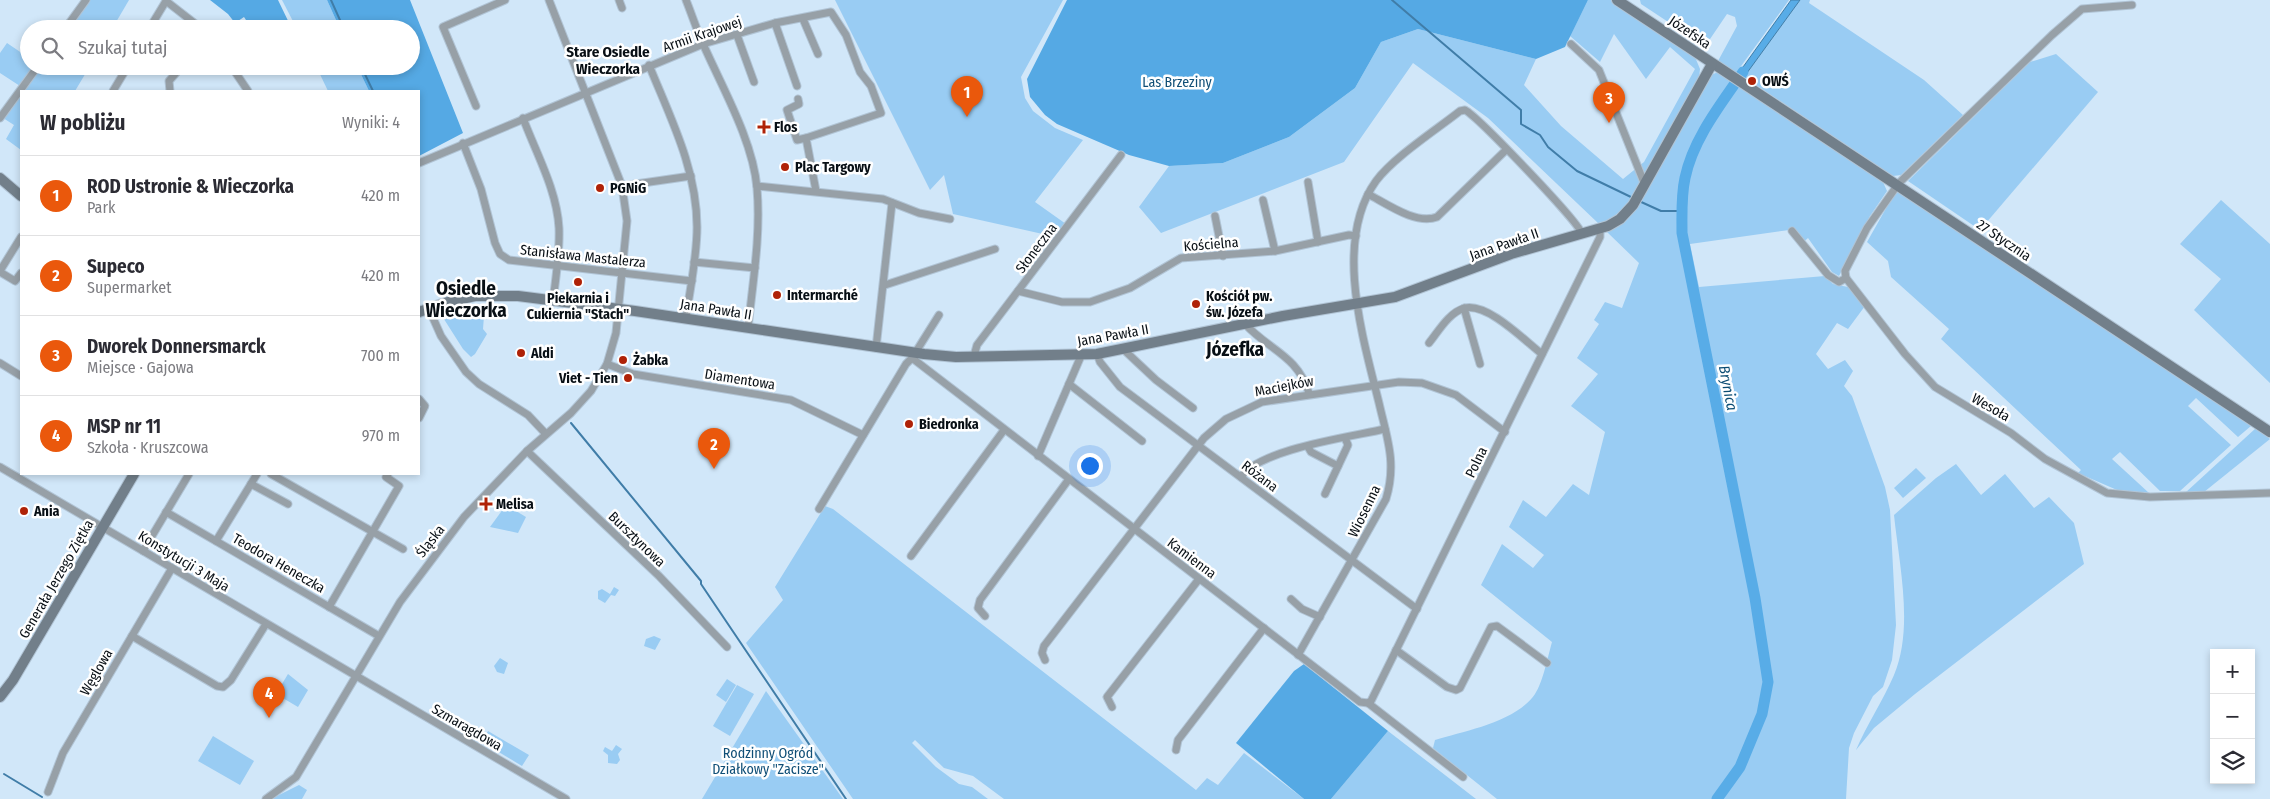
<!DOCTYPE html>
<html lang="pl">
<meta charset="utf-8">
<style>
body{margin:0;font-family:"Fira Sans Condensed",sans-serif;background:#f7f7f7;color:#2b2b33}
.controls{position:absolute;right:15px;bottom:15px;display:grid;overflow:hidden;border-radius:0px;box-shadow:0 2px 8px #0003}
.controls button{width:45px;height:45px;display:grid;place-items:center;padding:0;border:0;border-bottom:1px solid #e1e1e2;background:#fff;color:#2b2b33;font:25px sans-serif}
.you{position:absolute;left:1089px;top:465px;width:18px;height:18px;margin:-12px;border:4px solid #fff;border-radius:50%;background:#1a73e8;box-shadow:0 0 0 8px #1a73e833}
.badge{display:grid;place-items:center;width:32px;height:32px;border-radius:50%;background:#ea580c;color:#fff;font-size:16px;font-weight:700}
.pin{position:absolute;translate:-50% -41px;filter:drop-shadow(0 1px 2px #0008)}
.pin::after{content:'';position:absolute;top:26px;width:18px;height:15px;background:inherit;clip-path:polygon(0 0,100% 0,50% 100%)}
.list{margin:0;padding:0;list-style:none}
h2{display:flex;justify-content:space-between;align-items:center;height:65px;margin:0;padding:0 20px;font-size:21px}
h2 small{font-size:16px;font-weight:400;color:#7c7c81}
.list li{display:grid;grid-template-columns:32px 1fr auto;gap:15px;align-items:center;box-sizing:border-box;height:80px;padding:0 20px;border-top:1px solid #e1e1e2}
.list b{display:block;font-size:19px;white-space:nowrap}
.list p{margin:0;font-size:16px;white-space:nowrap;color:#7c7c81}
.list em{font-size:16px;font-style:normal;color:#7c7c81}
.icon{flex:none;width:28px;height:28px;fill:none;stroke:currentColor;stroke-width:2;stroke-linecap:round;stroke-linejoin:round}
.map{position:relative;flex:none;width:2270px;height:799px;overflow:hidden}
.search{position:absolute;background:#fff;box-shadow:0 2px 8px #0003;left:20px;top:20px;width:400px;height:55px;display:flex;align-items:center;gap:12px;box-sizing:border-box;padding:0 18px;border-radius:28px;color:#7c7c81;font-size:19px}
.panel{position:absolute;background:#fff;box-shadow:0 2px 8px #0003;left:20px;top:90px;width:400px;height:385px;border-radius:0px}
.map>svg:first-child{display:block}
.green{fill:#99ccf3}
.forest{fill:#55a9e4}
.water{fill:#58ace7;stroke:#407da8}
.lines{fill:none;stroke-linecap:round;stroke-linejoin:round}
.stream{stroke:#407da8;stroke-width:2}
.river{stroke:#58ace7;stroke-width:11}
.street-casing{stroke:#b1c4d5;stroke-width:9}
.secondary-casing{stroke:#b1c4d5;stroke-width:12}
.street{stroke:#97a0a7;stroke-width:7}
.secondary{stroke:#727f8a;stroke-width:10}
.poi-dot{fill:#af2207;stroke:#fff;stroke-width:2}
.labels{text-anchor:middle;stroke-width:5;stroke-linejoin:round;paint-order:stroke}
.street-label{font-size:14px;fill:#080f15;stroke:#fff}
.poi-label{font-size:14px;font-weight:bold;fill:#080f15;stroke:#fff;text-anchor:start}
.park-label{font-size:14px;fill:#104f77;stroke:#fff}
.neighbourhood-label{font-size:15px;font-weight:bold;fill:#080f15;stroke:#fff}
.water-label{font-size:15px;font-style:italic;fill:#0b4c73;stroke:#fff}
.district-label{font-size:19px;font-weight:bold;fill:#080f15;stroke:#fff}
</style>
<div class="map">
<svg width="2270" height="799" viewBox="0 0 2270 799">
<rect width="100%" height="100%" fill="#d1e7f9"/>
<!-- green -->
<g class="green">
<path d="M82 0H129L112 29H61Z"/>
<path d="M282 0H327L340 29H297Z"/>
<path d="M835 0H1063L1021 77 1025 98 1033 111 1055 128 1083 140 1035 202 1066 224 1056 237 953 214 944 175 930 190Z"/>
<path d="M1588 0H1613L1695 57 1700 69 1699 78 1630 202C1620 212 1612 219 1599 224L1488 118 1413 63 1344 162 1161 233 1139 207 1169 166 1223 163 1289 137 1355 88 1381 42 1418 29 1536 59 1524 85 1561 126 1623 179 1644 162 1695 69 1670 47 1646 79 1614 34 1600 62 1570 36Z"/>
<path d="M1640 0H1789L1736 73 1718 61 1737 26 1735 17 1727 14 1708 42 1703 45 1641 4Z"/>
<path d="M1800 0H1810L1809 3 1924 80 1963 115 1901 175 1893 176 1744 77Z"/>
<path d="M7 43 29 58V66H90L75 91H21V150L6 139 14 125 0 116 20 86 0 73V53Z"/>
<path d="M2056 54 2098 92 1980 230 1908 181 2030 62Z"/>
<path d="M316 66H357L369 91H328Z"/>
<path d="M1718 72 1883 182 1887 191 1870 216 1839 276 1832 272 1808 238 1800 245 1789 230 1690 244 1699 287 1825 276 1833 284 1848 287 1865 306 1848 329 1837 323 1816 354 1828 369 1845 360 1853 371 1844 386 1852 396 1885 487 1890 510 1896 625 1892 660 1883 687 1873 696 1854 733 1849 748 1846 799H1497L1433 748 1435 740C1465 731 1516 722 1535 694 1543 682 1548 656 1552 642L1481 585 1502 544 1533 568 1544 555 1509 527 1523 500 1546 517 1573 484 1589 495 1605 432 1571 406 1598 374 1577 358 1599 324 1594 320 1605 302 1622 308 1639 263 1606 231 1612 228 1682 125 1711 75Z"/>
<path d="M1898 192 2251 426 2238 437 2196 398 2188 406 2231 445 2180 491H2160L2120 452 2112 459 2149 493 2117 490 2078 473 2081 470 1941 339 1949 329 1891 277 1888 261 1867 242 1893 196Z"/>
<path d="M2221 200 2270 244V383L2194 310 2221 279 2180 244Z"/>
<path d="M476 304 484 316 483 329 487 334 475 354 471 357 463 349 442 316 455 309Z"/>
<path d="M2256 428 2270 439 2204 492 2185 493Z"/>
<path d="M1956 464 1981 495 2005 474 2034 508 2049 497 2074 523 2084 564 1915 694 1874 728 1856 750C1867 724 1883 701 1894 675 1914 628 1899 564 1894 515L1936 478Z"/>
<path d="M1916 468 1926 478 1903 498 1894 488Z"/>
<path d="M506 505 526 517 518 533 490 527Z"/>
<path d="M825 506 833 509 1196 790 1207 778 1218 785 1244 753 1304 799H1004L973 776 944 768 915 740 912 743 936 767 959 784 972 787 988 799H853L746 643 783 600 775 587Z"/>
<path d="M614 587 619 590 615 596 611 595 605 603 598 599V591L602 589 610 594Z"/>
<path d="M654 636 661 639 655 650 644 646 646 639Z"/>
<path d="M500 658 508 663 504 674 497 672 494 666Z"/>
<path d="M288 674 308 690 298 707 276 694Z"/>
<path d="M727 679 736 685 726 702 716 695Z"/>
<path d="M737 685 754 694 730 736 713 726Z"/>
<path d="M766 691 843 799H702Z"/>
<path d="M488 731 529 755 522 766 482 742Z"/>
<path d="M1388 731 1476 799H1331Z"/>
<path d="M213 736 254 761 240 785 198 761Z"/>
<path d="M616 745 622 749 618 754 620 760 617 764 608 763V755L603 751 605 747 612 751Z"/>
<path d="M299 785 307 790 302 799H271Z"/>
</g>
<!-- forest -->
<g class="forest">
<path d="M210 0H278L292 29H247L250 26 244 17 235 23 228 14Z"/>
<path d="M327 0H410L463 133 419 156V91H369L357 66H411V29H340Z"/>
<path d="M1067 0H1588L1565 47 1536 59 1418 29 1381 42 1355 88 1289 137 1223 163 1169 166 1129 155 1057 124 1045 115 1030 97 1027 79Z"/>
<path d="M1304 664 1388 731 1331 799H1304L1236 743 1294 671Z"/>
</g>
<!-- water -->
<path class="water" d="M1791 0H1800L1744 77 1738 74Z"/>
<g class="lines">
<!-- stream -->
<g class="stream">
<path d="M331 0 344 29"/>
<path d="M1392 0 1521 110V124L1540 135 1548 147 1577 171 1633 198"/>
<path d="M361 66 373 91"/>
<path d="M1639 201 1661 211H1682"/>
<path d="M571 423 701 581V584L846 799"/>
<path d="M4 774 42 797"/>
</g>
<!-- river -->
<path class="river" d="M1717 799 1740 767 1762 714 1768 682 1755 598 1682 233C1682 215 1681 196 1685 178 1693 139 1721 104 1743 72"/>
<!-- street casing -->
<g class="street-casing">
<g id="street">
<path d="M619 0 622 8"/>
<path d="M686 0C692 15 697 31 704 46 723 89 753 141 757 188 761 234 753 281 748 328"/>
<path d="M2132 5 2082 9 2052 35 1899 183 1867 228 1845 271 1846 278 1905 354 1935 387 2011 433 2045 459 2107 493 2150 497 2270 493"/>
<path d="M803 19 818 54"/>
<path d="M775 23 797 86"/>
<path d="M65 29 86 0"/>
<path d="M149 29 166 1 202 29"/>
<path d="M737 35 754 82"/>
<path d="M1571 44 1599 70 1643 180 1646 182"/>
<path d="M649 65C670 117 697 169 697 227 697 258 690 288 686 318"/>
<path d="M231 66 248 91"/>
<path d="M113 91 128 66"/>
<path d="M170 91 169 81 182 66"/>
<path d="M798 99 799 104 787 110 797 140 806 138"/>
<path d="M476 106 443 27 505 0"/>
<path d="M0 118 38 66"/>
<path d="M523 118C536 153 557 190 559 228 560 252 556 276 553 301"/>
<path d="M463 143 481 189 495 243 500 254 509 260 692 281"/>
<path d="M419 163 703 44 775 23 831 12 846 35 860 72 871 86 881 113 806 138 816 191"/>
<path d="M1308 182 1318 242"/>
<path d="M622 186 691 176"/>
<path d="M757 186 883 199 919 213 950 219"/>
<path d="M1368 194C1387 204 1416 225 1437 217L1506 150"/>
<path d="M1263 200 1275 251"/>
<path d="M1215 216 1223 256"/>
<path d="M1792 231 1828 275 1839 282 1846 278"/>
<path d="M694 262 755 268"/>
<path d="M0 271 21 237"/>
<path d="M0 272 15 281 21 273"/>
<path d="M885 285 995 249"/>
<path d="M1018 291 1062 302H1090L1130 288 1181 258 1275 251 1349 235 1356 236"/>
<path d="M1464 308 1480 364"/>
<path d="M429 309 441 336 466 372 479 384 528 415 546 434"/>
<path d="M939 315 912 358 1360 702 1368 703 1463 777"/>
<path d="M1245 324C1270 351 1297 355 1309 393"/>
<path d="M1429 343C1438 332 1449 312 1465 308 1488 303 1524 340 1542 354"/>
<path d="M876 348 892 203"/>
<path d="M1123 349 1156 380 1193 408"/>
<path d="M1097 354 1100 362 1120 387 1417 609"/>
<path d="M974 356 977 345 1121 155"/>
<path d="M0 363 21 376"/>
<path d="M607 364 633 374 791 400 863 435"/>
<path d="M1069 384 1142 441"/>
<path d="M419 399 425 406 419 418"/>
<path d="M1308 447 1311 452 1338 466"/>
<path d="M527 451 659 576 727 647"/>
<path d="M1038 456 1081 356"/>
<path d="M0 467 566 799"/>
<path d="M271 474 403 549"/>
<path d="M1241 477C1260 449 1350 437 1385 429"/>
<path d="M251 484 288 504"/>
<path d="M1325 494 1348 445 1345 438"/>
<path d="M819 509 906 364 912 358"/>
<path d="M166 512 379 636"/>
<path d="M216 541 257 474"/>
<path d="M143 551 189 474"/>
<path d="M911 556 1004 430"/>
<path d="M1291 599 1302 609 1320 617"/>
<path d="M329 607 399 486 386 477 388 474"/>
<path d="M985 616 978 608 980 600 1069 479"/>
<path d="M132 636 217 686 223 687 231 680 266 624"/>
<path d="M1396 650 1447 687 1456 690 1460 688 1491 627 1497 626 1547 663"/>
<path d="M1298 655 1386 499C1397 463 1387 438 1379 403 1363 338 1333 241 1376 181 1394 157 1436 130 1460 111L1465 110C1478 117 1579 222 1582 234"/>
<path d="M1045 660 1042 653 1044 646 1204 438 1226 419 1262 402 1399 382 1422 383 1456 395 1505 432"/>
<path d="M1368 703 1371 701 1600 237V229"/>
<path d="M1112 707 1107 697 1199 579"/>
<path d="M1176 750 1178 740 1264 628"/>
<path d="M48 792 63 753 172 568"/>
<path d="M266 799 296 777 400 602 464 517 527 451 571 413 591 391 607 364 616 333 627 221 622 186 549 0"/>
</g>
</g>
<!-- secondary casing -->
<g class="secondary-casing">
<g id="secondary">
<path d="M1617 0 2270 432"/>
<path d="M0 178 21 196"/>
<path d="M419 312 448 302 475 296H518L635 311 924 354 956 357 1097 354 1283 316 1395 297 1511 254 1608 226 1620 219 1633 205 1712 64"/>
<path d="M0 697 13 680 134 474"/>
</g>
</g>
<!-- street -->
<use href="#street" class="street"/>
<!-- secondary -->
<use href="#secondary" class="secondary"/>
</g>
<!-- markers -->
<g class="poi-dot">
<circle cx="1752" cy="81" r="5"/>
<path d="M761.5 119.5h5v5h5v5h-5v5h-5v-5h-5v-5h5z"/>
<circle cx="785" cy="167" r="5"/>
<circle cx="600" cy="188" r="5"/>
<circle cx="578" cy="282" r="5"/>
<circle cx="777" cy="295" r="5"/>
<circle cx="1196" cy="304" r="5"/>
<circle cx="521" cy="353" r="5"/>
<circle cx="623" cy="360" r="5"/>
<circle cx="628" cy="378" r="5"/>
<circle cx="909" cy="424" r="5"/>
<path d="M483.5 496.5h5v5h5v5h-5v5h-5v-5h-5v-5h5z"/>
<circle cx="24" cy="511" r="5"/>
</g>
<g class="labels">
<!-- street labels -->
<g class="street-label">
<text transform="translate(1690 32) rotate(34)" y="5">Józefska</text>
<text transform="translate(702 34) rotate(-19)" y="5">Armii Krajowej</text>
<text transform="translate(2004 240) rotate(34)" y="5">27 Stycznia</text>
<text transform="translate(1211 244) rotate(-5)" y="5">Kościelna</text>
<text transform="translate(1504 244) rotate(-19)" y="5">Jana Pawła II</text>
<text transform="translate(1036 248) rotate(-53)" y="5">Słoneczna</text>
<text transform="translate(583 256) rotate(6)" y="5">Stanisława Mastalerza</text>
<text transform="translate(716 309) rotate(9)" y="5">Jana Pawła II</text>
<text transform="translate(1113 335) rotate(-10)" y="5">Jana Pawła II</text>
<text transform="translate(740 379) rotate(9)" y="5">Diamentowa</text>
<text transform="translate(1284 386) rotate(-11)" y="5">Maciejków</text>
<text transform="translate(1991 407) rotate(30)" y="5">Wesoła</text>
<text transform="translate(1476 462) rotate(-64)" y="5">Polna</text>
<text transform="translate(1260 476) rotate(37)" y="5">Różana</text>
<text transform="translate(1364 511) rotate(-64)" y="5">Wiosenna</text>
<text transform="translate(637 539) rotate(44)" y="5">Bursztynowa</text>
<text transform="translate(430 541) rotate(-52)" y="5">Śląska</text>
<text transform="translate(1192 558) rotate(37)" y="5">Kamienna</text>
<text transform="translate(184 561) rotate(31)" y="5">Konstytucji 3 Maja</text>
<text transform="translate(279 563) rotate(30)" y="5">Teodora Heneczka</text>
<text transform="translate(56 579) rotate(-60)" y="5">Generała Jerzego Ziętka</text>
<text transform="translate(96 672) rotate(-60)" y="5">Węglowa</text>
<text transform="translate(467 727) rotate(30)" y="5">Szmaragdowa</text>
</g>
<!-- poi labels -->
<g class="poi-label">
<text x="1762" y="86">OWŚ</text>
<text x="774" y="132">Flos</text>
<text x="795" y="172">Plac Targowy</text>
<text x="610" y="193">PGNiG</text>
<text x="787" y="300">Intermarché</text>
<text x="1206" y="301">Kościół pw.<tspan x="1206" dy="16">św. Józefa</tspan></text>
<text x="578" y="303" text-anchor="middle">Piekarnia i<tspan x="578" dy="16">Cukiernia "Stach"</tspan></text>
<text x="531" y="358">Aldi</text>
<text x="633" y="365">Żabka</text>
<text x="618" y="383" text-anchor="end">Viet - Tien</text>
<text x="919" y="429">Biedronka</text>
<text x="496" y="509">Melisa</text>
<text x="34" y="516">Ania</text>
</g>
<!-- park labels -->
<g class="park-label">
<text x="1177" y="87">Las Brzeziny</text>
<text x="768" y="758">Rodzinny Ogród<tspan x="768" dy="16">Działkowy "Zacisze"</tspan></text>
</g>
<!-- neighbourhood labels -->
<g class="neighbourhood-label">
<text x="608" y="57">Stare Osiedle<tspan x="608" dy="17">Wieczorka</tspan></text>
</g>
<!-- water labels -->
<g class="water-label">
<text transform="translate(1728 388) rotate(79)" y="5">Brynica</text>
</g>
<!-- district labels -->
<g class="district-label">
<text x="466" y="295">Osiedle<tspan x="466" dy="22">Wieczorka</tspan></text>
<text x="1235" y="356">Józefka</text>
</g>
</g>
</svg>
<div class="controls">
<button>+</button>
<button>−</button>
<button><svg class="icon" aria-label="layers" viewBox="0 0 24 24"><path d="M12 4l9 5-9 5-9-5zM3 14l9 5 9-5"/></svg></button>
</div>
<div class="you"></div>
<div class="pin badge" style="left:967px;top:117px">1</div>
<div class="pin badge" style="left:714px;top:469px">2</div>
<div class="pin badge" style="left:1609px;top:123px">3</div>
<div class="pin badge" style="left:269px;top:718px">4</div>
<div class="search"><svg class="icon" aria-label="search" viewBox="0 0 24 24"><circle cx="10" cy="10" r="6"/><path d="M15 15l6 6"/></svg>Szukaj tutaj</div>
<section class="panel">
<h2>W pobliżu<small>Wyniki: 4</small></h2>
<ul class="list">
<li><span class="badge">1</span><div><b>ROD Ustronie &amp; Wieczorka</b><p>Park</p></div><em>420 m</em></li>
<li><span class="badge">2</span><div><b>Supeco</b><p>Supermarket</p></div><em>420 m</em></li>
<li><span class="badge">3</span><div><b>Dworek Donnersmarck</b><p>Miejsce · Gajowa</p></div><em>700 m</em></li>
<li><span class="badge">4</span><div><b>MSP nr 11</b><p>Szkoła · Kruszcowa</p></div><em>970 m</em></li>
</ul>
</section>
</div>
